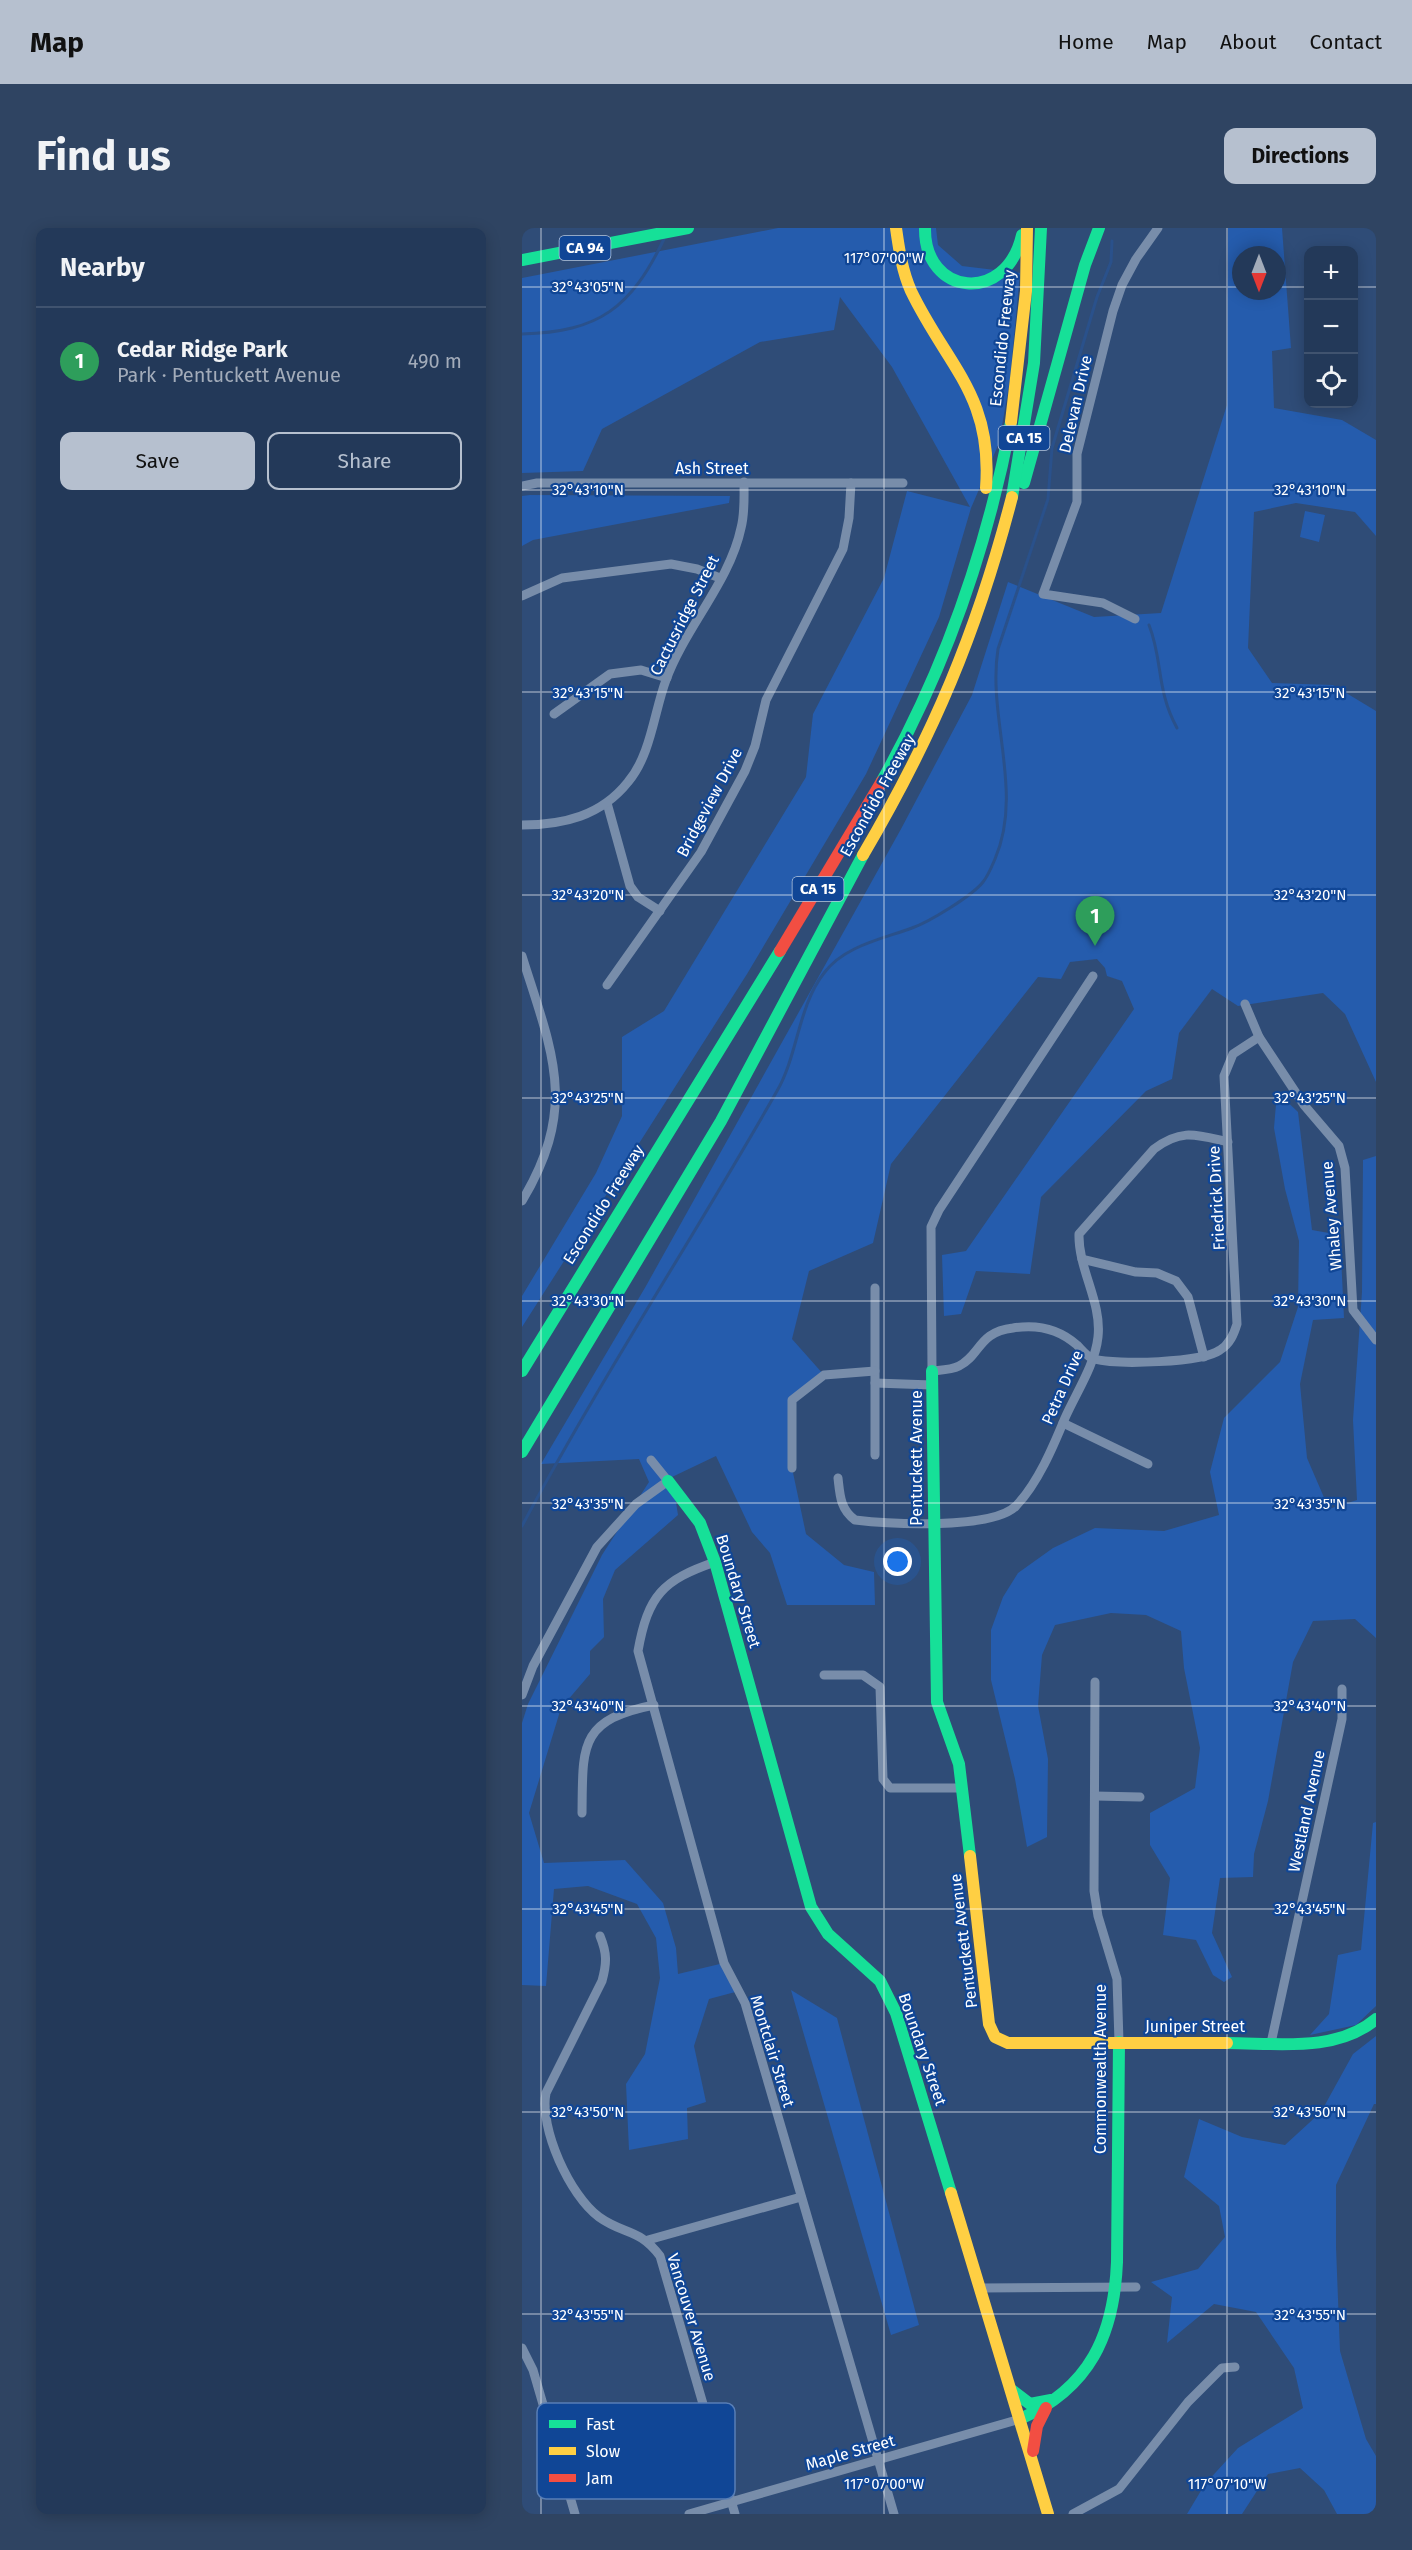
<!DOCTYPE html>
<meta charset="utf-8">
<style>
body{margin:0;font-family:"Fira Sans",sans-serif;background:#2f4462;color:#f1f3f6}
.controls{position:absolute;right:18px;top:18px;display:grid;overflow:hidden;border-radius:12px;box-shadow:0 3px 15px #0003}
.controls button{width:54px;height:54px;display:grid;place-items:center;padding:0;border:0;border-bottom:2px solid #40536f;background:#233959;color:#f1f3f6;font:30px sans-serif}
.compass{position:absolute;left:710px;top:18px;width:54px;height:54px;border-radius:50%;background:#233959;box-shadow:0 3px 15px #0003;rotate:180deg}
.you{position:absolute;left:376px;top:1334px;width:21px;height:21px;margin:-15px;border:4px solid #fff;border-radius:50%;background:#1a73e8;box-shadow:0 0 0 9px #1a73e833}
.badge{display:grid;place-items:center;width:39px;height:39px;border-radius:50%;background:#b6c0cf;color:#fff;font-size:20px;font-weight:700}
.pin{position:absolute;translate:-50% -50px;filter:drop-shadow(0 2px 3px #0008)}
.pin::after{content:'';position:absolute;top:32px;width:21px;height:18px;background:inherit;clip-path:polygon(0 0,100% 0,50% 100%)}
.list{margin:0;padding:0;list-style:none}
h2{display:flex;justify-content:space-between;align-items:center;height:78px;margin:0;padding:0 24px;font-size:26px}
h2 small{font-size:20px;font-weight:400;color:#a3acba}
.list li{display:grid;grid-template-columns:39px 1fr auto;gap:18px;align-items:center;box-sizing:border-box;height:108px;padding:0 24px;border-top:2px solid #40536f}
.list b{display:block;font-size:22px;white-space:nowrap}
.list p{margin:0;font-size:20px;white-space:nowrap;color:#a3acba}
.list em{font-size:20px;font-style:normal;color:#a3acba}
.actions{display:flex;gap:12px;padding:18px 24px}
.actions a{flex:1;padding:14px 0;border:2px solid #b6c0cf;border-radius:12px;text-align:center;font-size:21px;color:#b6c0cf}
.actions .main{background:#b6c0cf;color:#111}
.icon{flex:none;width:33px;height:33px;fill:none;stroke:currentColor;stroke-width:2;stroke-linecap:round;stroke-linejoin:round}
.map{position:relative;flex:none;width:854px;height:2286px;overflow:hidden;border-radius:12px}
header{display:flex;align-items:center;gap:36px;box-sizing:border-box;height:84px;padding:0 30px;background:#b6c0cf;color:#111}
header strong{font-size:28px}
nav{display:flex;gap:33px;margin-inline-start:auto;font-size:21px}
.intro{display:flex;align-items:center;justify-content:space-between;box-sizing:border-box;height:144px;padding:0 36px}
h1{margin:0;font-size:42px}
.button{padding:15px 27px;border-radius:12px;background:#b6c0cf;color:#111;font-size:21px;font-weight:700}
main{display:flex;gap:36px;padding:0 36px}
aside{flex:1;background:#233959;border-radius:12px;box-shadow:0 3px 15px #0003}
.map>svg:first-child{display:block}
.green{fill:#255cad;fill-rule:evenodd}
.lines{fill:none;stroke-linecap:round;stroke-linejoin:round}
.stream{stroke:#2a518b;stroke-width:3}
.street{stroke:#788daa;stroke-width:9}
.fast{stroke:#16e098;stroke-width:12}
.slow{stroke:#ffcf43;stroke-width:12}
.jam{stroke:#f24e42;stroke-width:12}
.ticks{fill:none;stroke:#fff;stroke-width:1.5;stroke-opacity:0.45}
.labels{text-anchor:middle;stroke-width:4.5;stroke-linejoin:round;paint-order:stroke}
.shield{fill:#104696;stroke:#b7c8e0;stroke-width:1.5}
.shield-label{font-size:15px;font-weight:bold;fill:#fff}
.street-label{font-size:16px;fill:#fff;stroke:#104696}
.key{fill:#104696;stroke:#587eb6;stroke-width:1.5}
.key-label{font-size:16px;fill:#fff}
.ticks-label{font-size:15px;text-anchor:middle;fill:#fff;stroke:#104696;stroke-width:4.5;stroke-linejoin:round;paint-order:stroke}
</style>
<header>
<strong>Map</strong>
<nav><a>Home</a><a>Map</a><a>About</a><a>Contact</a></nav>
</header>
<div class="intro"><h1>Find us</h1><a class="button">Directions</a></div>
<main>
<aside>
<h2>Nearby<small></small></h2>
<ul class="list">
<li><span class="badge" style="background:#2e9e5b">1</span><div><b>Cedar Ridge Park</b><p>Park · Pentuckett Avenue</p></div><em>490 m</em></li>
</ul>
<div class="actions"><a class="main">Save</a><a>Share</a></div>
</aside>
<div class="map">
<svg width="854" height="2286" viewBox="0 0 854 2286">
<rect width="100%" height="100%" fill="#2f4c77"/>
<!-- green -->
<g class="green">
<path d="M256 0H414L416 17 440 38 498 45 488 152 477 215 449 280 417 389 344 546 225 746 0 1099V1068L74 945 100 888V809L142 783 284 549 291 486 362 350 385 263 448 279 370 139 318 69 312 102 238 114 80 201 61 243 0 245V50Z"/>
<path d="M706 0H760L769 120 750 123 752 180 820 192 854 212V308L833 284 774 275 732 284 726 420 750 455 811 457 854 483V854L823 786 801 765 716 778 690 761 657 805 650 851 624 863 519 969 508 1046 454 1043 439 1086 422 1088 420 1027 444 1023 612 781 600 753 585 748 583 740 575 731 548 734 539 751 516 749 369 936 351 1015 287 1043 270 1111 302 1147 270 1172V1240L284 1306 322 1337 352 1344 353 1377H265L248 1325 230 1304 194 1228 150 1249 156 1287 93 1342 81 1371 82 1409 68 1423V1446L39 1480 7 1585 22 1635 103 1632 141 1675 154 1720 156 1746 202 1735 217 1763 187 1771 172 1818 184 1874 165 1880 166 1911 107 1922 104 1856 123 1826 138 1750 134 1710 115 1676 66 1658 32 1661 24 1758 0 1757V1495L6 1476 80 1327 127 1254 117 1231 19 1236 124 1058 379 601 450 467 486 354 572 389 639 385 705 177ZM719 27H755V63H719Z"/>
<path d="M8 267 208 268 207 275 11 312 0 318V268Z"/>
<path d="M783 283 803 287 797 314 778 309Z"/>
<path d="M755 864 776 884 790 1002 818 1007 822 1090 791 1092 778 1156 785 1230 807 1281 835 1272 831 1192 840 1064 841 932 854 928V1410L833 1391 791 1393 771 1434 746 1573 732 1626 731 1649 698 1650 690 1705 710 1749 702 1754 691 1747 674 1712 641 1707 648 1650 628 1617V1585L673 1560 678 1520 662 1440 659 1403 624 1387 589 1385 533 1397 520 1427 516 1478 526 1531 525 1609 505 1619 493 1551 469 1452V1402L481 1369 496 1345 531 1320 573 1300 642 1303 697 1287 688 1244 702 1190 758 1134 776 1079 777 1013 763 961 752 900Z"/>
<path d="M854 1594V1778L834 1797 788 1807 807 1786 816 1727 839 1722 851 1595Z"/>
<path d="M269 1762 315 1790 397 2097 369 2107Z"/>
<path d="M854 1808V1876H852L814 1957V2019L818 2123 844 2211 854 2228V2286H815L802 2262 778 2240 746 2246 720 2286H665L683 2256 716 2220 781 2180 772 2140 734 2084 692 2076 645 2115 650 2069 629 2054 676 2041 703 2009 697 1978 662 1949 677 1891 720 1909 763 1917 799 1884 831 1826Z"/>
</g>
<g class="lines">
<!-- stream -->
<g class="stream">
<path d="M0 106C77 104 109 80 142 11"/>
<path d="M627 397C641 432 634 462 655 500"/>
<path d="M0 1298C79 1150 172 1009 255 863 276 827 276 778 302 745 322 718 360 711 390 700 407 694 450 668 461 654 466 648 470 638 473 631 502 564 465 489 476 421L526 271 530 220 575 69 589 34 590 13"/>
</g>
<!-- street -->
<g class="street">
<path d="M0 258 15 255H381"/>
<path d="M0 368 40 350 149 336 175 341 198 350"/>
<path d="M613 391 581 375 521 366 555 274V226L591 83 600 57 614 31 636 0"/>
<path d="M32 486 88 446 119 442 145 450"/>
<path d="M85 575 108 658 116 669 138 683"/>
<path d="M0 597C41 597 79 588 106 554 129 527 132 484 144 452 163 400 208 353 219 300 223 285 222 270 222 254"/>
<path d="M0 728C30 824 57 878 0 973"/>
<path d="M571 748 417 982 409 999 410 1143C419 1142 429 1142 437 1138 459 1127 456 1104 491 1100 515 1096 537 1101 555 1117 560 1122 566 1130 572 1131 595 1137 680 1135 698 1122 708 1116 712 1106 715 1096L702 848 711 826 737 809"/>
<path d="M85 757 179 624 223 543 233 518 244 472 321 321 327 290 329 255"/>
<path d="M723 776 737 809 782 877 817 918 823 940 831 1082 854 1112"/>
<path d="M560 1031 614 1044 635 1045 654 1053 666 1069 682 1129"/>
<path d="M353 1155 410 1157"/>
<path d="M541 1195 626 1236"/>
<path d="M353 1227V1060"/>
<path d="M270 1240V1172L302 1147 353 1143"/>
<path d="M316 1250C318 1267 318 1281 333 1292 367 1296 470 1302 494 1278 516 1255 531 1219 543 1190 554 1165 573 1137 576 1109 580 1074 556 1041 557 1006L632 921C660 900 675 907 706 914"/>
<path d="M193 1334C141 1352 126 1367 116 1423L202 1735 223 1775 372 2286"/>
<path d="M302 1447H341L358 1459 361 1551 368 1560H439"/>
<path d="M573 1454 572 1663 576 1688 595 1751 597 1814"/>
<path d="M0 1467 11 1438 75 1319 114 1276 146 1253 129 1232"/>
<path d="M573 1568 618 1569"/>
<path d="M60 1585C61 1519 56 1492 132 1477"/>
<path d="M78 1708C85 1725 85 1735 80 1753L24 1865C17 1900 48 1968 77 1989 102 2007 117 2000 138 2028L213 2286"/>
<path d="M749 1815 820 1491V1461"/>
<path d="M126 2012 279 1969"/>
<path d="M458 2060 614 2059"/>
<path d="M0 2120 11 2142 53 2286"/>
<path d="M167 2286 498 2191"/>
<path d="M551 2286 597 2261 666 2174 700 2140 713 2139"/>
</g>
<!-- fast -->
<g class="fast">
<path d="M403 0C402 68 484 77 500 7"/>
<path d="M0 32 166 0"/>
<path d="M502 255 563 37 577 0"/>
<path d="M490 269 512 135 519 0"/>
<path d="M360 553C423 441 465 320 489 194"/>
<path d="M0 1143 258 723"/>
<path d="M410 1143 415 1474 437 1536 448 1628"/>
<path d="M0 1224 199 893 341 627"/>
<path d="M146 1253 178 1295 193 1334 289 1679 306 1706 358 1753 374 1785 429 1965"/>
<path d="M705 1815C754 1815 814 1825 854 1791"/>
<path d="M491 2163 508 2176 529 2172"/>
<path d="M498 2191C568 2160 592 2107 595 2034L597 1814"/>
</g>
<!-- slow -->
<g class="slow">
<path d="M374 0C377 21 380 43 389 63 425 138 471 167 464 260"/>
<path d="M489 194 504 63 505 0"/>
<path d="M341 627C411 508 455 404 490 269"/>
<path d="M448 1628 467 1796 473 1809 486 1815H705"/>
<path d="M429 1965 526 2286"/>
</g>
<!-- jam -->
<g class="jam">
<path d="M258 723 360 553"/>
<path d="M511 2223 515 2198 524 2180"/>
</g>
</g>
<!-- ticks -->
<path class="ticks" d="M19 0V2286M362 0V2286M705 0V2286M0 59H719M755 59H786M832 59H854M0 262H854M0 464H854M0 667H854M0 870H854M0 1073H854M0 1275H854M0 1478H854M0 1681H854M0 1884H854M0 2086H854"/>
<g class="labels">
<!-- shield labels -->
<g class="shield">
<rect x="37.5" y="8" width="51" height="24" rx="4.5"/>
<rect x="476.5" y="198" width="51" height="24" rx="4.5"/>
<rect x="270.5" y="649" width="51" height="24" rx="4.5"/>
</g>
<g class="shield-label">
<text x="63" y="25">CA 94</text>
<text x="502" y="215">CA 15</text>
<text x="296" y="666">CA 15</text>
</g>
<!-- street labels -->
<g class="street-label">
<text transform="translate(480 110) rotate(-84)" y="6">Escondido Freeway</text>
<text transform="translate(553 176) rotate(-77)" y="6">Delevan Drive</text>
<text x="190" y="246">Ash Street</text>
<text transform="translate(162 387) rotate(-63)" y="6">Cactusridge Street</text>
<text transform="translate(355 567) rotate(-61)" y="6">Escondido Freeway</text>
<text transform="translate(187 574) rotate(-62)" y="6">Bridgeview Drive</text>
<text transform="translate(694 970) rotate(-93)" y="6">Friedrick Drive</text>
<text transform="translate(81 976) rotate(-58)" y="6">Escondido Freeway</text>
<text transform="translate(809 988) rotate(-95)" y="6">Whaley Avenue</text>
<text transform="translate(540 1159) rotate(-66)" y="6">Petra Drive</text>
<text transform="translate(394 1230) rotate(-90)" y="6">Pentuckett Avenue</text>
<text transform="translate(217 1363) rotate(73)" y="6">Boundary Street</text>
<text transform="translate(784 1583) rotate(-78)" y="6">Westland Avenue</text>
<text transform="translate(441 1713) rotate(-97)" y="6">Pentuckett Avenue</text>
<text x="673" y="1804">Juniper Street</text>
<text transform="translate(401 1821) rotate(71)" y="6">Boundary Street</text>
<text transform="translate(251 1823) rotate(73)" y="6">Montclair Street</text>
<text transform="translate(578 1841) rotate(-90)" y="6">Commonwealth Avenue</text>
<text transform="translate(170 2089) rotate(73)" y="6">Vancouver Avenue</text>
<text transform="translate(328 2224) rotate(-16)" y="6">Maple Street</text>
</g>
</g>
<!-- legend -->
<rect x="15" y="2175" width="198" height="96" rx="9" class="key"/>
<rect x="27" y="2192" width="27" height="8" fill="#16e098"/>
<rect x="27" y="2219" width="27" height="8" fill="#ffcf43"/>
<rect x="27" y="2246" width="27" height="8" fill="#f24e42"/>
<g class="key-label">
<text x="64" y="2202">Fast</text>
<text x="64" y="2229">Slow</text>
<text x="64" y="2256">Jam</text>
</g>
<g class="ticks-label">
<text x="362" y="35">117°07'00"W</text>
<text x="66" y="64">32°43'05"N</text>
<text x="788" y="267">32°43'10"N</text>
<text x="66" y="267">32°43'10"N</text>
<text x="788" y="470">32°43'15"N</text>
<text x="66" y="470">32°43'15"N</text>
<text x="788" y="672">32°43'20"N</text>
<text x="66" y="672">32°43'20"N</text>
<text x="66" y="875">32°43'25"N</text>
<text x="788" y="875">32°43'25"N</text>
<text x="66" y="1078">32°43'30"N</text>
<text x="788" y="1078">32°43'30"N</text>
<text x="66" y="1281">32°43'35"N</text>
<text x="788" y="1281">32°43'35"N</text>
<text x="66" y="1483">32°43'40"N</text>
<text x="788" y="1483">32°43'40"N</text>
<text x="788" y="1686">32°43'45"N</text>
<text x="66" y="1686">32°43'45"N</text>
<text x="788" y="1889">32°43'50"N</text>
<text x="66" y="1889">32°43'50"N</text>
<text x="66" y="2092">32°43'55"N</text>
<text x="788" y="2092">32°43'55"N</text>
<text x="362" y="2261">117°07'00"W</text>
<text x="705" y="2261">117°07'10"W</text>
</g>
</svg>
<div class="controls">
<button>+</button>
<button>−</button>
<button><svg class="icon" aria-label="locate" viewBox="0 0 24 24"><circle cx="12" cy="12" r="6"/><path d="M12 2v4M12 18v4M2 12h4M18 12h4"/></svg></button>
</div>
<svg class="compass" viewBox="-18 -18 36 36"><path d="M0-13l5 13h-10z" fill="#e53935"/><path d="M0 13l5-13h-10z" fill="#a3acba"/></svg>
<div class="you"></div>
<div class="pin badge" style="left:573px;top:718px;background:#2e9e5b">1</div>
</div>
</main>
